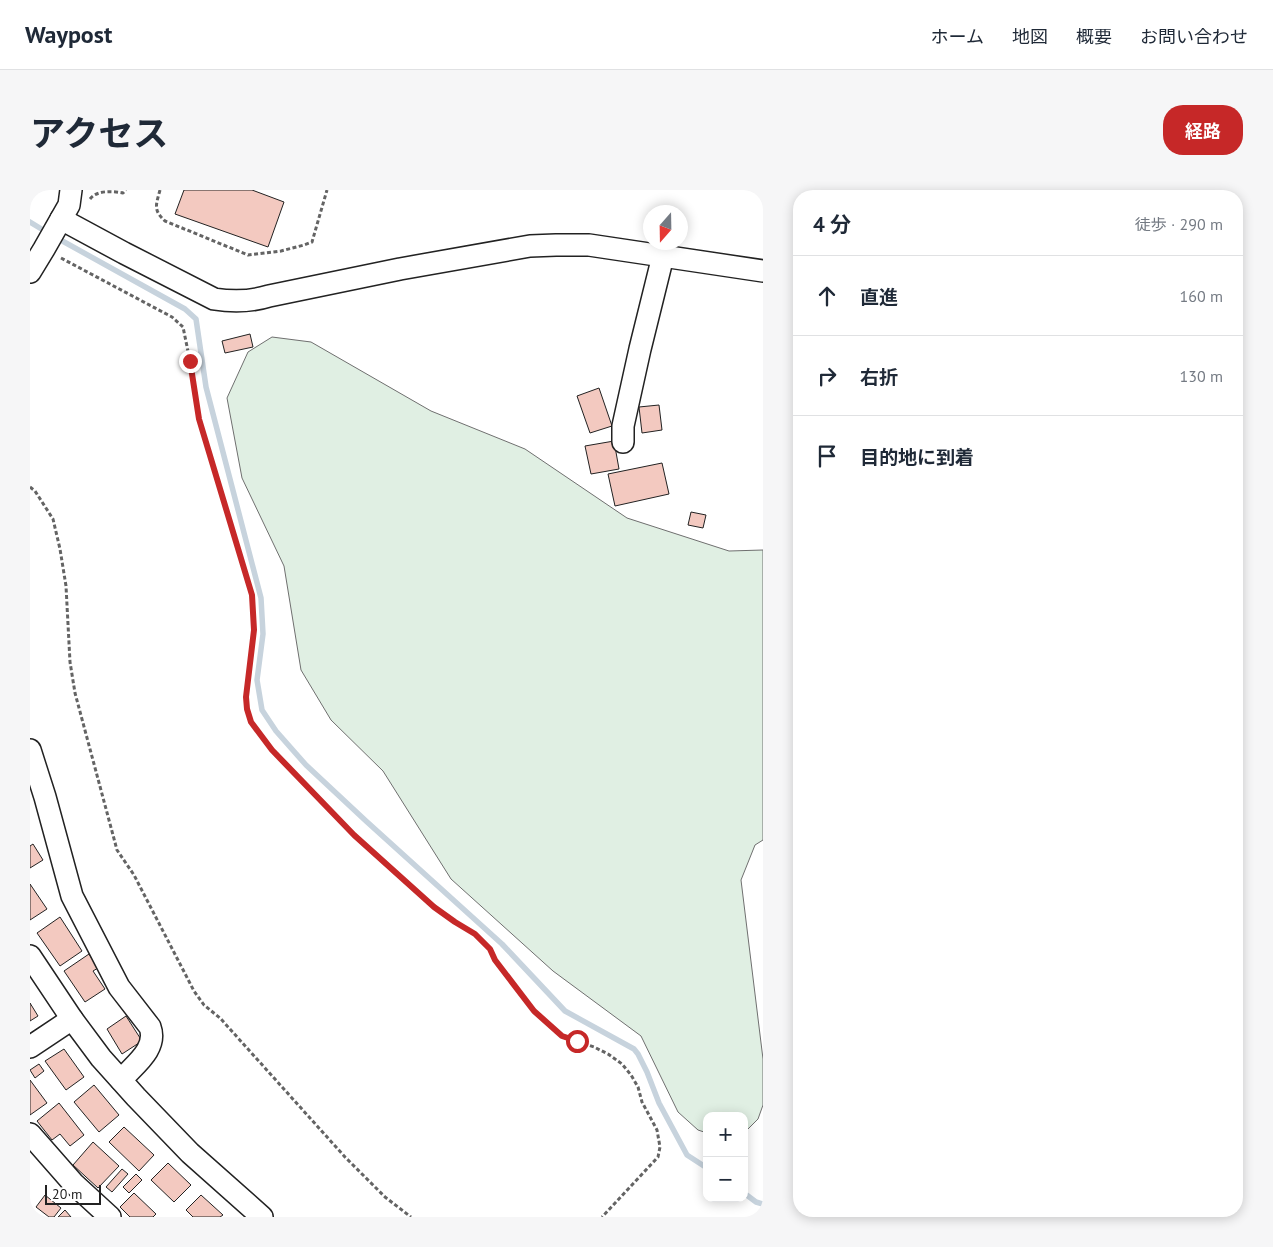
<!DOCTYPE html>
<html lang="ja">
<meta charset="utf-8">
<style>
body{margin:0;font-family:"PT Sans","Noto Sans JP",sans-serif;background:#f6f6f7;color:#1f2937}
.controls{position:absolute;right:15px;bottom:15px;display:grid;overflow:hidden;border-radius:10px;box-shadow:0 2px 12px #0003}
.controls button{width:45px;height:45px;display:grid;place-items:center;padding:0;border:0;border-bottom:1px solid #e0e1e3;background:#fff;color:#1f2937;font:25px sans-serif}
.compass{position:absolute;left:613px;top:15px;width:45px;height:45px;border-radius:50%;background:#fff;box-shadow:0 2px 12px #0003;rotate:200deg}
.scale{position:absolute;left:15px;bottom:12px;width:56px;box-sizing:border-box;padding-left:5px;border:2px solid #222;border-top:0;font-size:14px;line-height:18px;white-space:nowrap;color:#222;-webkit-text-stroke:4px #fff;paint-order:stroke}
.stop{position:absolute;width:15px;height:15px;margin:-11px;border:4px solid #c62828;border-radius:50%;background:#fff}
.stop.end{background:#c62828;border-color:#fff;box-shadow:0 1px 5px #0008}
.list{margin:0;padding:0;list-style:none}
h2{display:flex;justify-content:space-between;align-items:center;height:65px;margin:0;padding:0 20px;font-size:21px}
h2 small{font-size:16px;font-weight:400;color:#747a83}
.list li{display:grid;grid-template-columns:32px 1fr auto;gap:15px;align-items:center;box-sizing:border-box;height:80px;padding:0 20px;border-top:1px solid #e0e1e3}
.list b{display:block;font-size:19px;white-space:nowrap}
.list em{font-size:16px;font-style:normal;color:#747a83}
.icon{flex:none;width:28px;height:28px;fill:none;stroke:currentColor;stroke-width:2;stroke-linecap:round;stroke-linejoin:round}
.map{position:relative;flex:none;width:733px;height:1027px;overflow:hidden;border-radius:20px}
header{display:flex;align-items:center;gap:30px;box-sizing:border-box;height:70px;padding:0 25px;background:#fff;border-bottom:1px solid #e0e1e3}
header strong{font-size:24px}
nav{display:flex;gap:28px;margin-inline-start:auto;font-size:18px}
.intro{display:flex;align-items:center;justify-content:space-between;box-sizing:border-box;height:120px;padding:0 30px}
h1{margin:0;font-size:35px}
.button{padding:12px 22px;border-radius:20px;background:#c62828;color:#fff;font-size:18px;font-weight:700}
main{display:flex;gap:30px;padding:0 30px}
aside{flex:1;background:#fff;border-radius:20px;box-shadow:0 2px 12px #0003}
.map>svg:first-child{display:block}
.green{fill:#e0efe3;stroke:#6f6f6f}
.lines{fill:none;stroke-linecap:round;stroke-linejoin:round}
.stream{stroke:#c7d3dd;stroke-width:5.5}
.building{fill:#f3c9c0;stroke:#222}
.minor-casing{stroke:#222;stroke-width:24}
.path{stroke:#646464;stroke-width:3;stroke-dasharray:4 2.5;stroke-linecap:butt}
.minor{stroke:#fff;stroke-width:21}
.route{stroke:#c62828;stroke-width:6}
</style>
<header>
<strong>Waypost</strong>
<nav><a>ホーム</a><a>地図</a><a>概要</a><a>お問い合わせ</a></nav>
</header>
<div class="intro"><h1>アクセス</h1><a class="button">経路</a></div>
<main>
<div class="map">
<svg width="733" height="1027" viewBox="0 0 733 1027">
<rect width="100%" height="100%" fill="#fff"/>
<!-- green -->
<path class="green" d="M242 147 281 152 401 221 495 259 597 328 699 361 733 360V650L725 655 711 690 733 869V915L728 929 714 943V926H677V943L668 940 648 922 611 846 523 781 421 689 353 581 301 530 271 480 254 376 212 288 197 208 218 162Z"/>
<g class="lines">
<!-- stream -->
<g class="stream">
<path d="M0 32 18 43 155 119 166 129 176 197 231 408 233 444 227 490 232 520 246 541 276 575 336 631 472 754 535 821 604 859 608 864 617 882 629 913 657 965 677 978"/>
<path d="M714 1003 726 1012 733 1014"/>
</g>
</g>
<!-- building -->
<g class="building">
<path d="M154 0H222L254 12 238 57 145 24Z"/>
<path d="M220 144 223 157 195 163 192 151Z"/>
<path d="M569 198 582 236 560 243 547 206Z"/>
<path d="M629 215 632 240 612 243 609 217Z"/>
<path d="M584 251 589 279 561 284 555 256Z"/>
<path d="M632 273 639 304 585 316 578 284Z"/>
<path d="M661 322 676 325 673 338 658 335Z"/>
<path d="M3 654 13 670 0 678V656Z"/>
<path d="M0 694 17 719 0 730Z"/>
<path d="M30 727 52 761 30 776 7 743Z"/>
<path d="M59 764 68 778 63 781 75 799 55 812 34 781Z"/>
<path d="M0 813 8 826 0 831Z"/>
<path d="M96 826 112 851 92 864 77 839Z"/>
<path d="M34 859 54 887 36 900 15 871Z"/>
<path d="M9 874 14 881 5 888 0 880Z"/>
<path d="M0 890 17 913 0 925Z"/>
<path d="M64 895 89 925 69 942 44 912Z"/>
<path d="M29 913 54 945 40 956 30 944 22 950 7 931Z"/>
<path d="M94 937 124 965 109 981 79 952Z"/>
<path d="M63 952 89 976 68 998 43 975Z"/>
<path d="M138 973 161 995 144 1012 121 990Z"/>
<path d="M92 979 98 984 82 1002 76 997Z"/>
<path d="M106 984 112 990 99 1003 93 997Z"/>
<path d="M104 1003 126 1024 123 1027H100L90 1017Z"/>
<path d="M15 1005 31 1018 24 1027H19L6 1017Z"/>
<path d="M171 1005 193 1025 190 1027H163L156 1020Z"/>
<path d="M35 1020 41 1027H28Z"/>
</g>
<g class="lines">
<!-- minor casing -->
<g class="minor-casing">
<g id="minor">
<path d="M31 29 94 63 184 109C203 112 220 112 239 106L370 79 500 56 526 55H559L733 81"/>
<path d="M0 82 14 59 39 15 41 0"/>
<path d="M593 252V236L610 159 633 66"/>
<path d="M0 560 15 607 42 706 89 797 120 837C128 859 104 875 91 890"/>
<path d="M0 766 42 829 71 868 106 907 160 963 232 1027"/>
<path d="M0 857 42 829"/>
<path d="M0 944 43 993 80 1027"/>
</g>
</g>
<!-- path -->
<g class="path">
<path d="M130 0C126 15 123 20 135 31L218 65 251 61 274 55 282 52 297 0"/>
<path d="M60 9C67 0 82 1 93 3L96 0"/>
<path d="M31 68 142 127 153 137 160 171 169 229 222 405 224 440 216 507 217 519 221 532 242 560 324 645 404 717 425 732 445 744 460 759 465 770 504 821 516 833 532 846 564 857 578 864 592 874 601 885 608 897 612 912 627 940 630 957 628 967 572 1027"/>
<path d="M0 297 5 301 23 329 30 359 36 396 40 472 45 503 87 660 104 685 164 801 174 815 190 828 315 967 355 1007 381 1027"/>
</g>
<!-- minor -->
<use href="#minor" class="minor"/>
</g>
<g class="lines">
<!-- route -->
<path class="route" d="M160 171 169 229 222 405 224 440 216 507 217 519 221 532 242 560 324 645 404 717 425 732 445 744 460 759 465 770 504 821 532 846 547 851"/>
</g>
</svg>
<div class="controls">
<button>+</button>
<button>−</button>
</div>
<svg class="compass" viewBox="-18 -18 36 36"><path d="M0-13l5 13h-10z" fill="#e53935"/><path d="M0 13l5-13h-10z" fill="#747a83"/></svg>
<div class="scale">20 m</div>
<div class="stop" style="left:547px;top:851px"></div>
<div class="stop end" style="left:160px;top:171px"></div>
</div>
<aside>
<h2>4 分<small>徒歩 · 290 m</small></h2>
<ul class="list">
<li><svg class="icon" aria-label="ahead" viewBox="0 0 24 24"><path d="M12 20V5M6 11l6-6 6 6"/></svg><div><b>直進</b></div><em>160 m</em></li>
<li><svg class="icon" aria-label="right" viewBox="0 0 24 24"><path d="M7 20v-9h11M14 6l5 5-5 5"/></svg><div><b>右折</b></div><em>130 m</em></li>
<li><svg class="icon" aria-label="arrive" viewBox="0 0 24 24"><path d="M6 21V4h12l-3 4 3 4H6"/></svg><div><b>目的地に到着</b></div></li>
</ul>
</aside>
</main>
